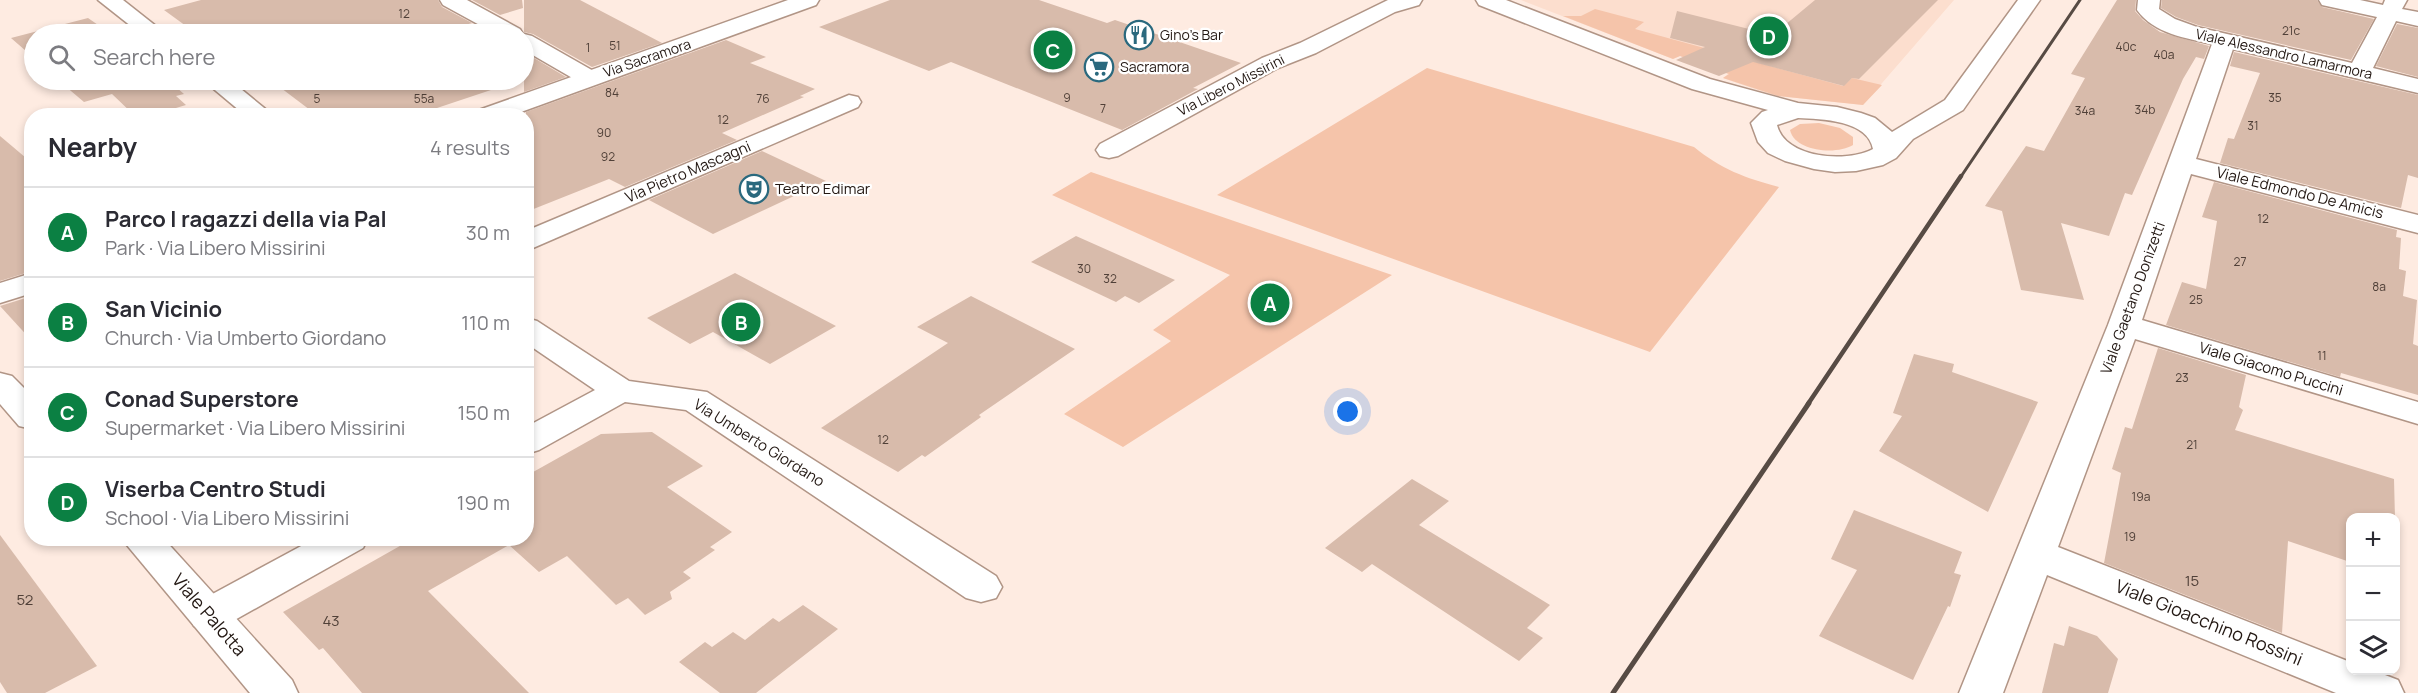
<!DOCTYPE html>
<meta charset="utf-8">
<style>
body{margin:0;font-family:Manrope,sans-serif;background:#f2f2f3;color:#2b2b33}
.controls{position:absolute;right:18px;bottom:18px;display:grid;overflow:hidden;border-radius:12px;box-shadow:0 3px 9px #0003}
.controls button{width:54px;height:54px;display:grid;place-items:center;padding:0;border:0;border-bottom:2px solid #e1e1e2;background:#fff;color:#2b2b33;font:30px sans-serif}
.you{position:absolute;left:1348px;top:412px;width:21px;height:21px;margin:-15px;border:4px solid #fff;border-radius:50%;background:#1a73e8;box-shadow:0 0 0 9px #1a73e833}
.badge{display:grid;place-items:center;width:39px;height:39px;border-radius:50%;background:#0b8043;color:#fff;font-size:20px;font-weight:700}
.pin{position:absolute;translate:-50% -50%;border:3px solid #fff;box-shadow:0 2px 6px #0006}
.list{margin:0;padding:0;list-style:none}
h2{display:flex;justify-content:space-between;align-items:center;height:78px;margin:0;padding:0 24px;font-size:26px}
h2 small{font-size:20px;font-weight:400;color:#7c7c81}
.list li{display:grid;grid-template-columns:39px 1fr auto;gap:18px;align-items:center;box-sizing:border-box;height:90px;padding:0 24px;border-top:2px solid #e1e1e2}
.list b{display:block;font-size:22px;white-space:nowrap}
.list p{margin:0;font-size:20px;white-space:nowrap;color:#7c7c81}
.list em{font-size:20px;font-style:normal;color:#7c7c81}
.icon{flex:none;width:33px;height:33px;fill:none;stroke:currentColor;stroke-width:2;stroke-linecap:round;stroke-linejoin:round}
.map{position:relative;flex:none;width:2418px;height:693px;overflow:hidden}
.search{position:absolute;background:#fff;box-shadow:0 3px 9px #0003;left:24px;top:24px;width:510px;height:66px;display:flex;align-items:center;gap:15px;box-sizing:border-box;padding:0 21px;border-radius:33px;color:#7c7c81;font-size:22px}
.panel{position:absolute;background:#fff;box-shadow:0 3px 9px #0003;left:24px;top:108px;width:510px;height:438px;border-radius:24px}
.map>svg:first-child{display:block}
.built{fill:#fcdece}
.green{fill:#f5c4aa}
.building{fill:#d8bbab}
.lines{fill:none;stroke-linecap:round;stroke-linejoin:round}
.street-casing{stroke:#b19586;stroke-width:3}
.secondary-casing{stroke:#b19586;stroke-width:3}
.street{fill:#fff;fill-rule:evenodd}
.secondary{fill:#fff;fill-rule:evenodd}
.rail-far2{stroke:#574b44;stroke-width:3}
.rail-far1{stroke:#574b44;stroke-width:4.5}
.rail{stroke:#574b44;stroke-width:5}
.labels{text-anchor:middle;stroke-width:4.5;stroke-linejoin:round;paint-order:stroke}
.number-label{font-size:12px;fill:#504038}
.far-poi-label{font-size:14px;fill:#221712;stroke:#fff;text-anchor:start}
.far-street-label{font-size:14px;fill:#221712;stroke:#fff}
.street-label{font-size:15px;fill:#221712;stroke:#fff}
.poi-label{font-size:15px;fill:#221712;stroke:#fff;text-anchor:start}
.near-number-label{font-size:15px;fill:#504038}
.near-street-label{font-size:18px;fill:#221712;stroke:#fff}
</style>
<div class="map">
<svg width="2418" height="693" viewBox="0 0 2418 693">
<rect width="100%" height="100%" fill="#feebe1"/>
<!-- built -->
<path class="built" d="M1521 0H1954L1863 105 1778 96 1763 92 1723 78 1728 74 1680 56 1673 59Z"/>
<!-- green -->
<g class="green">
<path d="M1595 9 1644 22 1635 29 1843 86 1852 78 1882 85 1863 105 1778 96 1723 78 1729 74 1680 56 1673 59 1563 16H1581Z"/>
<path d="M1427 68 1694 147C1721 169 1745 178 1779 187L1650 352 1217 195Z"/>
<path d="M1819 123 1840 128 1853 137V145C1837 155 1795 152 1790 130L1800 124Z"/>
<path d="M1091 172 1392 275 1123 447 1064 414 1171 341 1153 330 1230 275 1052 195Z"/>
</g>
<!-- building -->
<g class="building">
<path d="M201 0H438L442 7 472 23 434 34H197L164 10Z"/>
<path d="M472 0H522L523 8 500 15Z"/>
<path d="M524 0H580L662 43 592 67 533 34 524 32Z"/>
<path d="M890 0H1039L1107 23 1115 20 1241 63 1193 88 1198 89 1122 130 951 62 929 71 819 27Z"/>
<path d="M1815 0H1938L1859 79 1852 78 1844 86 1753 62 1719 76 1676 60 1705 47 1670 38 1677 11 1773 35Z"/>
<path d="M2117 0H2136L2135 11 2143 20 2160 32 2209 46 2204 59 2196 57 2183 79 2132 195 2125 193 2109 236 2061 223 2084 300 2021 290 2002 211 1985 206 2026 146 2044 151 2085 78 2071 74Z"/>
<path d="M2162 0H2317L2322 7 2374 19 2351 60 2198 25 2176 17 2161 8Z"/>
<path d="M88 18 101 27 107 25 117 34H34V58L11 38Z"/>
<path d="M2397 24 2418 28V77L2376 66Z"/>
<path d="M726 40 766 57 750 63 815 89 800 96 804 97 722 133 737 140 625 187 609 179 526 212V112Z"/>
<path d="M524 52 566 77 524 92Z"/>
<path d="M2234 52 2418 95V178L2408 175 2401 208 2220 163 2228 138 2234 139 2260 73 2230 66Z"/>
<path d="M58 80H168L184 94 176 96 186 105 149 116H135L112 94 84 102Z"/>
<path d="M265 80H502L503 86 413 116H318L273 82 270 83Z"/>
<path d="M0 136 32 163V271L0 281Z"/>
<path d="M762 151 826 181 713 234 649 200Z"/>
<path d="M2214 182 2397 230 2396 237 2401 238 2399 269 2406 271 2403 296 2417 300 2413 344 2418 346V395L2341 373 2340 377 2166 325 2182 282 2206 289 2217 221 2202 217Z"/>
<path d="M1076 236 1175 280 1139 303 1125 296 1116 302 1031 262Z"/>
<path d="M735 273 836 326 770 364 713 332 690 344 647 318Z"/>
<path d="M32 296V341L0 306Z"/>
<path d="M971 296 1075 349 979 415 981 417 925 457 922 455 898 472 821 428 948 343 917 327Z"/>
<path d="M2158 348 2246 375 2239 407 2243 410 2235 430 2394 479 2395 518H2350V562L2288 541 2282 633 2104 563 2121 473 2112 469 2125 427 2132 429Z"/>
<path d="M1914 354 1954 364 1952 372 2038 402 1988 512 1879 451 1902 416 1893 413Z"/>
<path d="M652 432 703 466 667 487 732 532 710 547 715 550 683 572 691 578 670 592 672 599 645 615 628 598 616 605 567 556 539 572 509 545 428 591 529 693H362L323 648 319 650 283 612 414 538H526V476L601 434Z"/>
<path d="M1412 479 1449 501 1419 525 1550 605 1527 628 1543 638 1519 661 1372 564 1362 572 1325 548Z"/>
<path d="M1854 510 1962 552 1954 573 1961 575 1950 607 1948 606 1913 680 1819 636 1857 570 1831 559Z"/>
<path d="M0 535 97 666 45 693H7L0 682Z"/>
<path d="M803 605 838 629 756 693H720L679 662 705 642 712 647 733 632 745 640 773 618 779 622Z"/>
<path d="M2069 626 2097 636 2118 659 2108 693H2042L2054 643 2064 646Z"/>
</g>
<g class="lines">
<!-- street casing -->
<g class="street-casing">
<g id="street">
<path d="M98 0H123L166 34H141Z"/>
<path d="M440 0H467L520 29 523 34H524L532 36 597 73 601 78 597 83 589 85 581 83 524 50V34H496L443 5Z"/>
<path d="M1388 0H1422L1419 5 1395 12 1316 53 1278 68 1118 156 1109 158 1100 156 1096 150 1100 144 1262 58 1300 43Z"/>
<path d="M2138 0H2160L2159 9 2175 19 2197 27 2352 63 2377 17 2322 5 2319 0H2360L2383 5 2385 0H2407L2402 9 2418 12V26L2396 21 2373 68 2418 79V93L2233 49 2196 159 2418 215V233L2191 174 2142 320 2418 402V424L2135 339 2058 547 2350 662V670H2372L2398 680 2404 693H2336L2047 575 2003 693H1959L2108 325 2212 44C2186 38 2154 34 2137 10Z"/>
<path d="M203 80H230L274 116H246Z"/>
<path d="M849 95 858 97 861 102 858 107 526 251V231Z"/>
<path d="M526 318 537 321 629 381 707 392 996 576 1002 587 996 598 981 602 966 598 686 410 625 402 539 450 526 454V427L595 390 526 343Z"/>
<path d="M316 538H368L363 548 224 626 209 631 194 626 188 615 194 604Z"/>
</g>
</g>
<!-- secondary casing -->
<g class="secondary-casing">
<g id="secondary">
<path d="M788 0H819L816 5 510 116H473L476 111Z"/>
<path d="M1476 0H1506L1710 79 1798 103 1837 107 1861 113 1875 118 1892 132 1945 100 2018 0H2040L1963 110 1913 139 1896 158 1883 165 1856 171 1835 172 1814 169 1785 161 1768 153 1758 142 1751 123 1762 112 1768 110 1692 89 1479 5ZM1798 118C1821 119 1868 120 1873 149 1847 163 1785 159 1777 125Z"/>
<path d="M32 273V293L0 303V283Z"/>
<path d="M0 373 12 376 32 396V429L19 426 0 404Z"/>
<path d="M121 538H163L292 680 298 693H250Z"/>
</g>
</g>
<!-- street -->
<use href="#street" class="street"/>
<!-- secondary -->
<use href="#secondary" class="secondary"/>
<!-- rail-far2 -->
<path class="rail-far2" d="M1960 178 2080 0"/>
<!-- rail-far1 -->
<path class="rail-far1" d="M1808 404 1961 176"/>
<!-- rail -->
<path class="rail" d="M1613 693 1809 403"/>
</g>
<!-- icons -->
<defs>
<g id="restaurant-ring" transform="scale(1.5)"><circle r="9.5" fill="#fff" stroke="#2a697e" stroke-width="1.5"/><path d="M-5-6h1v4h1v-4h1v4h1v-4h1v5L-1.5 .5V6h-2V.5L-5-1ZM5-6V6H3V1.5H1.5Q1.5-4 5-6Z" fill="#2a697e"/></g>
<g id="supermarket-ring" transform="scale(1.5)"><circle r="9.5" fill="#fff" stroke="#2a697e" stroke-width="1.5"/><path d="M-6-5.5h2.5l.6 2H6L4.5 2H-2.5L-4.4-4H-6ZM-1.5 3.2a1.3 1.3 0 1 0 .1 0ZM3 3.2a1.3 1.3 0 1 0 .1 0Z" fill="#2a697e"/></g>
<g id="theatre-ring" transform="scale(1.5)"><circle r="9.5" fill="#fff" stroke="#2a697e" stroke-width="1.5"/><path d="M-5-5.5Q0-4 5-5.5V0Q5 5 0 6Q-5 5-5 0ZM-3.3-2.5H-1v1.5H-3.3ZM1-2.5H3.3v1.5H1ZM-2.8 1Q0 5.5 2.8 1Z" fill="#2a697e"/></g>
</defs>
<g fill-rule="evenodd">
<use href="#restaurant-ring" x="1139" y="35"/>
<use href="#supermarket-ring" x="1099" y="67"/>
<use href="#theatre-ring" x="754" y="189"/>
</g>
<g class="labels">
<!-- number labels -->
<g class="number-label">
<text x="404" y="18">12</text>
<text x="2291" y="35">21c</text>
<text x="615" y="50">51</text>
<text x="2126" y="51">40c</text>
<text x="588" y="52">1</text>
<text x="2164" y="59">40a</text>
<text x="612" y="97">84</text>
<text x="1067" y="102">9</text>
<text x="2275" y="102">35</text>
<text x="317" y="103">5</text>
<text x="424" y="103">55a</text>
<text x="763" y="103">76</text>
<text x="1103" y="113">7</text>
<text x="2145" y="114">34b</text>
<text x="2085" y="115">34a</text>
<text x="723" y="124">12</text>
<text x="2253" y="130">31</text>
<text x="604" y="137">90</text>
<text x="608" y="161">92</text>
<text x="2263" y="223">12</text>
<text x="2240" y="266">27</text>
<text x="1084" y="273">30</text>
<text x="1110" y="283">32</text>
<text x="2379" y="291">8a</text>
<text x="2196" y="304">25</text>
<text x="2322" y="360">11</text>
<text x="2182" y="382">23</text>
<text x="883" y="444">12</text>
<text x="2192" y="449">21</text>
<text x="2141" y="501">19a</text>
<text x="2130" y="541">19</text>
</g>
<!-- far-poi labels -->
<g class="far-poi-label">
<text x="1160" y="40">Gino's Bar</text>
<text x="1120" y="72">Sacramora</text>
</g>
<!-- far-street labels -->
<g class="far-street-label">
<text transform="translate(2284 54) rotate(13)" y="5">Viale Alessandro Lamarmora</text>
<text transform="translate(647 58) rotate(-19)" y="5">Via Sacramora</text>
<text transform="translate(1231 85) rotate(-27)" y="5">Via Libero Missirini</text>
</g>
<!-- street labels -->
<g class="street-label">
<text transform="translate(688 172) rotate(-23)" y="5">Via Pietro Mascagni</text>
<text transform="translate(2300 193) rotate(14)" y="5">Viale Edmondo De Amicis</text>
<text transform="translate(2133 298) rotate(-70)" y="5">Viale Gaetano Donizetti</text>
<text transform="translate(2271 369) rotate(17)" y="5">Viale Giacomo Puccini</text>
<text transform="translate(759 443) rotate(32)" y="5">Via Umberto Giordano</text>
</g>
<!-- poi labels -->
<g class="poi-label">
<text x="775" y="194">Teatro Edimar</text>
</g>
<!-- near-number labels -->
<g class="near-number-label">
<text x="2192" y="586">15</text>
<text x="25" y="605">52</text>
<text x="331" y="626">43</text>
</g>
<!-- near-street labels -->
<g class="near-street-label">
<text transform="translate(209 615) rotate(49)" y="6">Viale Palotta</text>
<text transform="translate(2209 623) rotate(22)" y="6">Viale Gioacchino Rossini</text>
</g>
</g>
</svg>
<div class="controls">
<button>+</button>
<button>−</button>
<button><svg class="icon" aria-label="layers" viewBox="0 0 24 24"><path d="M12 4l9 5-9 5-9-5zM3 14l9 5 9-5"/></svg></button>
</div>
<div class="you"></div>
<div class="pin badge" style="left:1270px;top:303px">A</div>
<div class="pin badge" style="left:741px;top:322px">B</div>
<div class="pin badge" style="left:1053px;top:50px">C</div>
<div class="pin badge" style="left:1769px;top:36px">D</div>
<div class="search"><svg class="icon" aria-label="search" viewBox="0 0 24 24"><circle cx="10" cy="10" r="6"/><path d="M15 15l6 6"/></svg>Search here</div>
<section class="panel">
<h2>Nearby<small>4 results</small></h2>
<ul class="list">
<li><span class="badge">A</span><div><b>Parco I ragazzi della via Pal</b><p>Park · Via Libero Missirini</p></div><em>30 m</em></li>
<li><span class="badge">B</span><div><b>San Vicinio</b><p>Church · Via Umberto Giordano</p></div><em>110 m</em></li>
<li><span class="badge">C</span><div><b>Conad Superstore</b><p>Supermarket · Via Libero Missirini</p></div><em>150 m</em></li>
<li><span class="badge">D</span><div><b>Viserba Centro Studi</b><p>School · Via Libero Missirini</p></div><em>190 m</em></li>
</ul>
</section>
</div>
